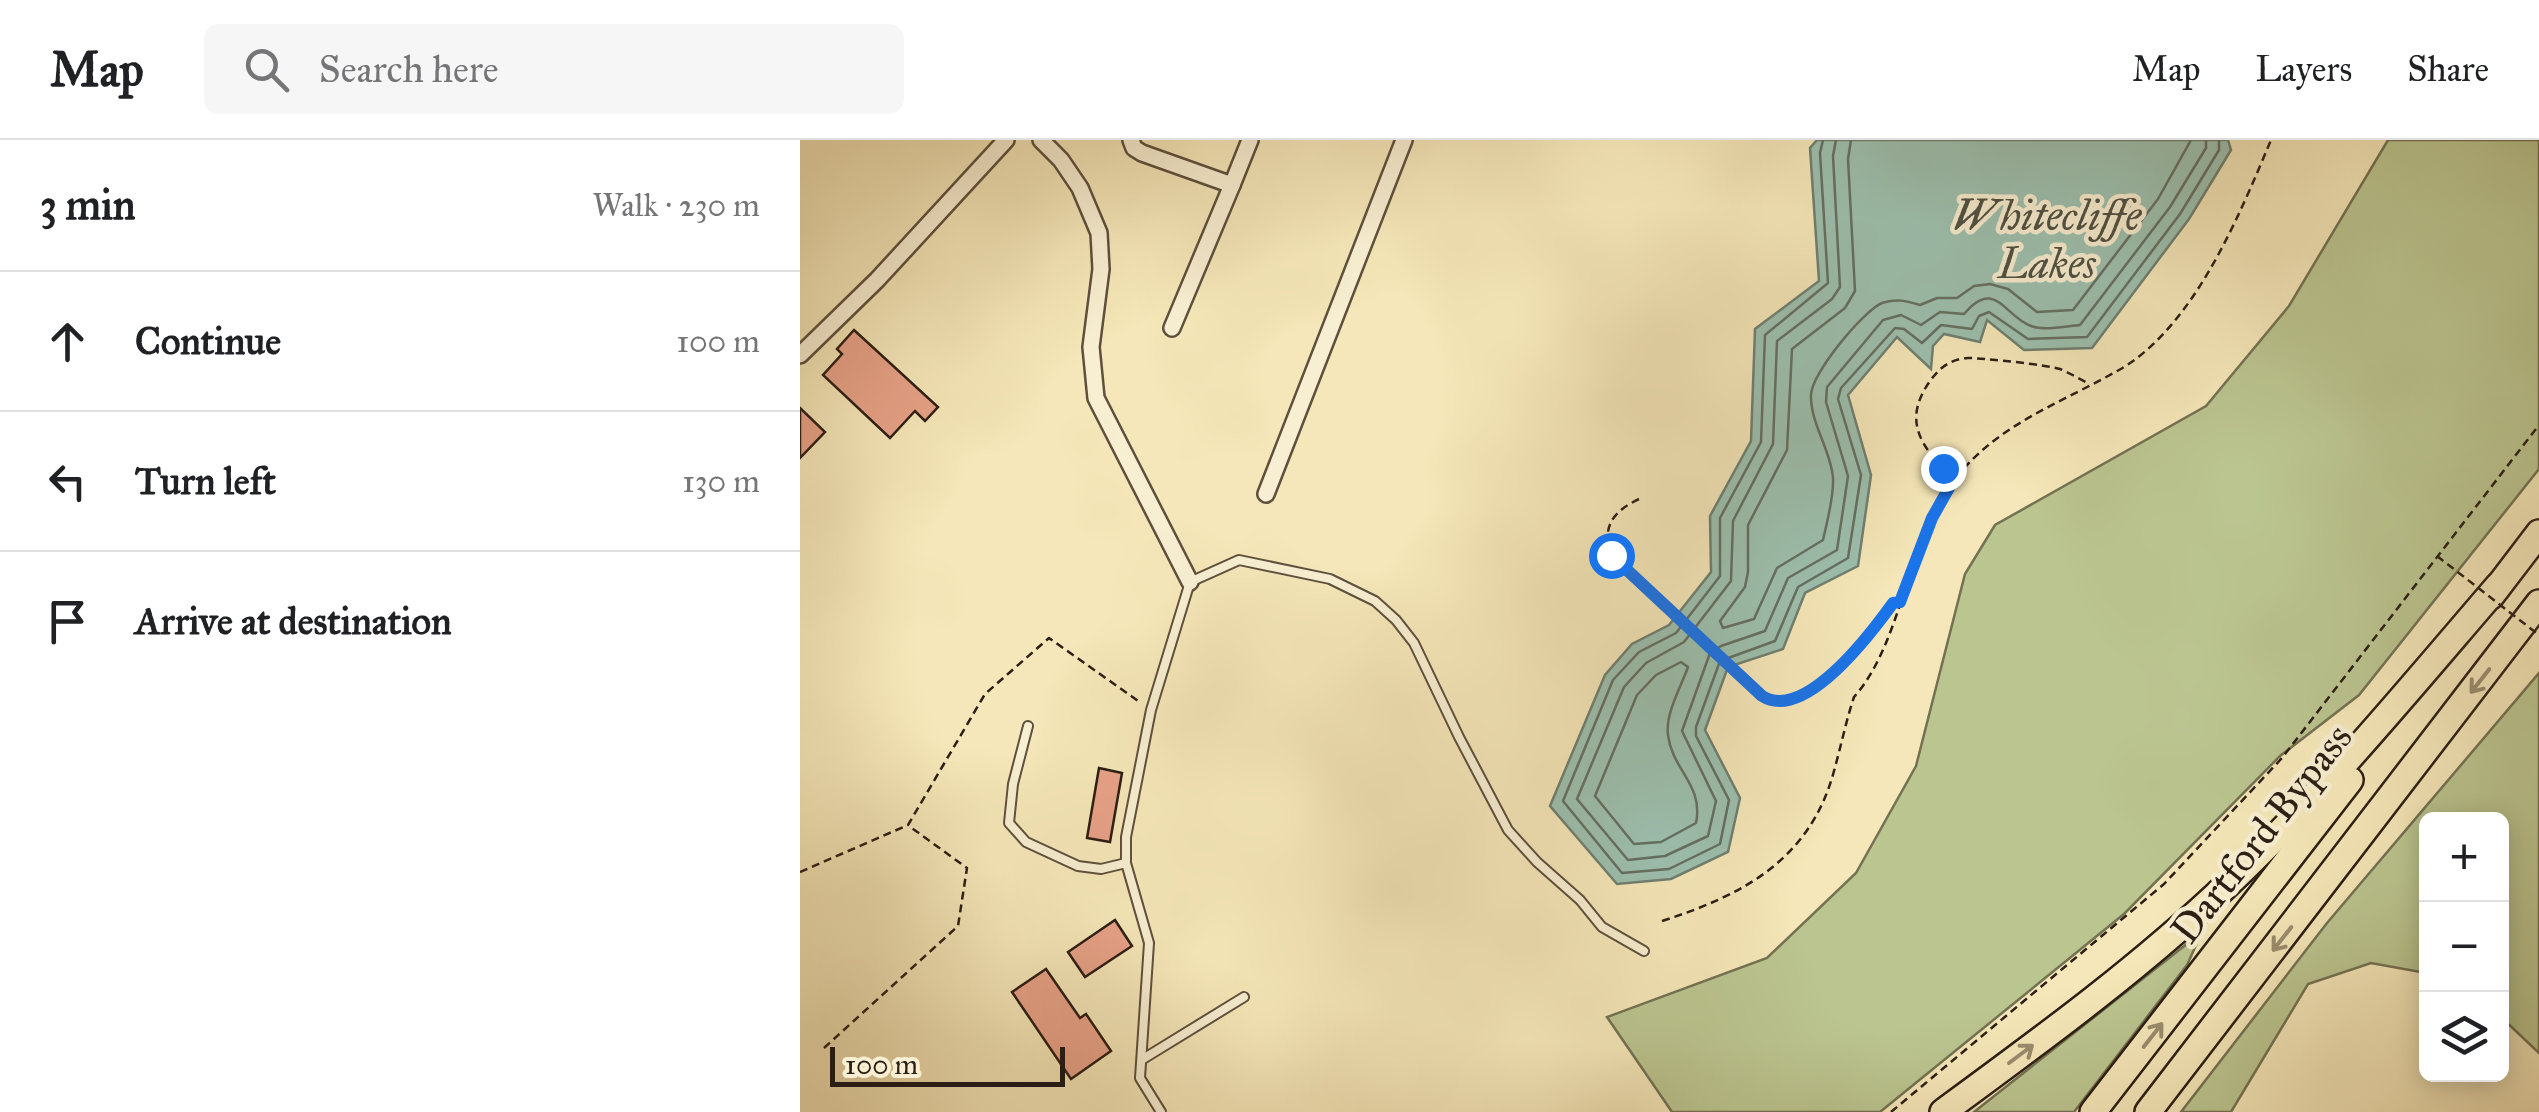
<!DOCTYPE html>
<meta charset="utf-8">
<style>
body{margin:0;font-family:"IM FELL Great Primer",serif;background:#f6f6f6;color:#202124}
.controls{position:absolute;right:30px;bottom:30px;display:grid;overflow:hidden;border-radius:15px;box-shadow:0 5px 25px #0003}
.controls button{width:90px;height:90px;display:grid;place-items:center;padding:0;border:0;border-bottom:2px solid #e0e0e0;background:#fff;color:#202124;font:50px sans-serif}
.scale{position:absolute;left:30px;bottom:25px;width:235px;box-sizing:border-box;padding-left:10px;border:5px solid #2b1e14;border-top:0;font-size:28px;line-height:35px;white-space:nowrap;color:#2b1e14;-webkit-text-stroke:8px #f8efd2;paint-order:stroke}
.stop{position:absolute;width:30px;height:30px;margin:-22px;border:8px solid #1a73e8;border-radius:50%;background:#fff}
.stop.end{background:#1a73e8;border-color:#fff;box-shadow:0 2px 10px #0008}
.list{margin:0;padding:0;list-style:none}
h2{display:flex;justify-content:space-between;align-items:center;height:130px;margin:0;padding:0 40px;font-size:42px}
h2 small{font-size:32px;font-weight:400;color:#757577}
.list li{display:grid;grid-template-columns:65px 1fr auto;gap:30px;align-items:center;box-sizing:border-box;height:140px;padding:0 40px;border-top:2px solid #e0e0e0}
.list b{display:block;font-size:38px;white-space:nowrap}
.list em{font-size:32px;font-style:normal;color:#757577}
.icon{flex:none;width:55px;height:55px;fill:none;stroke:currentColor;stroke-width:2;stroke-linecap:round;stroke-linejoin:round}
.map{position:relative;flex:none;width:1739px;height:972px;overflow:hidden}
header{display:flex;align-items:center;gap:60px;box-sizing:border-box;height:140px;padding:0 50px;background:#fff;border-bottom:2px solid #e0e0e0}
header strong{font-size:48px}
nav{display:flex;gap:55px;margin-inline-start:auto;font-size:35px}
.search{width:700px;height:90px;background:#f6f6f6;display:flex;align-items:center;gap:25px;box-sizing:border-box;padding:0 35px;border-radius:15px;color:#757577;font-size:38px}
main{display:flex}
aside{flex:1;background:#fff}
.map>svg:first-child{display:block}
.green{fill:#bbc590;stroke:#737252;stroke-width:2.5}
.water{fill:#9cc0af;stroke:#6f7f71;stroke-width:2.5}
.pier{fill:#f5e7b9}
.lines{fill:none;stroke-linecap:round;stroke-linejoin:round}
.shore{stroke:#646f62;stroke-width:2.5}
.building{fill:#e7a288;stroke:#2b1e14;stroke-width:2.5}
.service-casing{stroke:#5e503d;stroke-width:12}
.minor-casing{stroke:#5e503d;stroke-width:20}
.trunk-casing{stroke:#2b1e14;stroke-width:30}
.path{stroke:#2b1e14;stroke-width:2.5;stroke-dasharray:8 5;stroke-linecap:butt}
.service{stroke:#f8efd2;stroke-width:8}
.minor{stroke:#f8efd2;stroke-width:15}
.trunk{stroke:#f5e7b9;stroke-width:25}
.path-bridge{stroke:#2b1e14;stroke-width:2.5;stroke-dasharray:8 5;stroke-linecap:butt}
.oneway{stroke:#9a8d6f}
.route{stroke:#1a73e8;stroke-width:12}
.labels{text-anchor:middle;stroke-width:9;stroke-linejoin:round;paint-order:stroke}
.street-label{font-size:40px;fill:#2b1e14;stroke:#f8efd2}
.water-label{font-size:42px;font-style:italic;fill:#4d4f42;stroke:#f8efd2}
</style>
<header>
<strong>Map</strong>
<div class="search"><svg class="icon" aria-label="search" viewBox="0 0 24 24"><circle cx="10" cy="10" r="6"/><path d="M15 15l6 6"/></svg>Search here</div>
<nav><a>Map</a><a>Layers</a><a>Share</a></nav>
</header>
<main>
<aside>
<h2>3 min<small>Walk · 230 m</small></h2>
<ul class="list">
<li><svg class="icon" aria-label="ahead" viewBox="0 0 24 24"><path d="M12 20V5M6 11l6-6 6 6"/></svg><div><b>Continue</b></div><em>100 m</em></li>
<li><svg class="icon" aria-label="left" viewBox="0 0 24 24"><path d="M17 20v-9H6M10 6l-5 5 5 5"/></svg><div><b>Turn left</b></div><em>130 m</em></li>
<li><svg class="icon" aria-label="arrive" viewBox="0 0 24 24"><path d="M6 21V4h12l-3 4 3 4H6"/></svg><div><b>Arrive at destination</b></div></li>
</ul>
</aside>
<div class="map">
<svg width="1739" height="972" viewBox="0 0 1739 972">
<rect width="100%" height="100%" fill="#f5e7b9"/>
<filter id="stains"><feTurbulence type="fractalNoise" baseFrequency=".002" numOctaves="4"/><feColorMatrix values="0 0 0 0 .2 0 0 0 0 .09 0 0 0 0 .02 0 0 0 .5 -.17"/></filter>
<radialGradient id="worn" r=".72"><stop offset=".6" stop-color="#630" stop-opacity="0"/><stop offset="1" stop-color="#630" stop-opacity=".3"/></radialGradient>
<!-- green -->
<g class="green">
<path d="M1588 0H1739V329L1559 555 1480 616 1324 774 1080 972H872L807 877 967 818 1056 733 1116 626 1165 434 1195 385 1406 266 1489 166Z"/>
<path d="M1739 533V913L1702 878V680H1626V833L1571 823 1508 844 1431 972H1381L1527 783Z"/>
<path d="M1402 792 1387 825 1274 972H1174Z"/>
</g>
<!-- water -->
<path class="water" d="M1017 0H1428L1431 10 1389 79 1292 208 1224 210 1187 180 1180 202 1144 194 1133 206 1131 229 1097 197 1048 255 1071 335 1058 426 1005 453 983 509 928 527 905 590 940 658 928 712 871 739 817 744 750 666 805 535 832 504 869 485 911 432 910 376 951 301 955 189 1019 141 1010 8Z"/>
<!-- pier -->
<path class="pier" d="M875 469 938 529 931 533 870 476Z"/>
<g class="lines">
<!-- shore -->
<g class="shore">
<path d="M1023 0 1020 13 1028 143 965 195 961 302 920 378V436L876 493 839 512 813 540 763 661 822 733 869 729 920 704 929 660 896 596V587L920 521 975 501 998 447 1048 418 1061 335 1038 259 1041 248 1095 188 1104 189 1122 203 1141 185 1172 189 1179 176 1189 172 1228 199 1287 197 1380 74 1419 10V0"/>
<path d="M1036 0 1033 16 1040 147 1032 159 977 201 973 304 933 381 931 441 884 502 846 523 824 547 777 659 828 720 865 716 908 696 916 661 882 591 910 513 921 506 965 491 988 438 1037 410 1048 336 1026 262 1027 247 1083 180 1101 175 1121 185 1140 172 1164 174C1195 137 1204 176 1231 186 1244 191 1267 186 1280 185L1370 67 1406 8V0"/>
<path d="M1051 0 1048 19 1055 151 1045 168 992 209 987 310 948 385V432L945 447 920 481 923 488 954 479 977 428 1023 400C1027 381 1034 358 1033 338 1031 310 1010 283 1011 255 1011 234 1063 171 1082 163 1095 158 1107 161 1120 165L1137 158H1157L1174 146 1190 144 1208 149 1237 172 1273 170 1358 59 1391 0"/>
<path d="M881 522 888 527C881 547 865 574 868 595 872 630 904 645 896 683L861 702 834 704 795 656 837 555 856 535Z"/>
</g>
</g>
<!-- building -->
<g class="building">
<path d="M54 190 138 267 125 281 115 271 90 298 23 235 42 214 37 209Z"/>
<path d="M0 268 25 292 0 318Z"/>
<path d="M299 628 322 633 310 702 287 698Z"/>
<path d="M315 780 332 806 285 837 268 812Z"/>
<path d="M246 829 280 878 286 874 311 911 271 939 212 852Z"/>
</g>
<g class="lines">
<!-- service casing -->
<g class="service-casing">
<g id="service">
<path d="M228 586 213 644 209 683 226 702 278 726 301 729 326 723"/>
<path d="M343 919 444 857"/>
<path d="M361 972 340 938 349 803 326 723V697L351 570 390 442 439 420 530 439 575 461 596 480 614 503 659 597 708 690 737 722 780 760 802 787 844 811"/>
</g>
</g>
<!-- minor casing -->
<g class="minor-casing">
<g id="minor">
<path d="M241 0 261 20 280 48 299 93 301 129 291 207 296 258 390 442"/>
<path d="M331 0 334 8 342 13 432 45 450 0"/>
<path d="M372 188 432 45"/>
<path d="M0 215 77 140 206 0"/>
<path d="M466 354 604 0"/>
</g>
</g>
<!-- trunk casing -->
<g class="trunk-casing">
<g id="trunk">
<path d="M1691 456 1739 393"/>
<path d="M1143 972C1241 900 1340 828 1428 744 1525 652 1611 547 1698 446"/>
<path d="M1293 972 1550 640"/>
<path d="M1348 972 1739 463"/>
</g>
</g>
<!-- path -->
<g class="path">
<path d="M1154 339C1122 308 1101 282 1130 241 1140 227 1151 219 1168 218 1183 218 1248 225 1260 229 1270 233 1279 239 1288 243"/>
<path d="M839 359C814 371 801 386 811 415L967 560C1025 562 1062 504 1093 463L1098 462"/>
<path d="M0 732 108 685 185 554 249 498 341 563"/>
<path d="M862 781C943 755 1010 720 1034 631 1041 606 1046 581 1054 557 1103 502 1107 399 1156 338 1198 284 1261 263 1319 230 1394 187 1439 76 1471 0"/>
<path d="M24 908 158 786 167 728 109 686"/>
<path d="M1091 972 1364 744 1482 618 1739 285"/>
</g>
<!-- service -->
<use href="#service" class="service"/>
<!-- minor -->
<use href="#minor" class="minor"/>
<!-- trunk -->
<use href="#trunk" class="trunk"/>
<!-- path-bridge -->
<path class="path-bridge" d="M1637 416 1739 495"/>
</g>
<!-- one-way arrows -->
<defs><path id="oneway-shaft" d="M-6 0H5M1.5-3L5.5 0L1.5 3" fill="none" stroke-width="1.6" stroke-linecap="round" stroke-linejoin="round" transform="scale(2.5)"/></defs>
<g class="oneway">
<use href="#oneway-shaft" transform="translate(1680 541) rotate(128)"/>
<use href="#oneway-shaft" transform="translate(1482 799) rotate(128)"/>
<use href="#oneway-shaft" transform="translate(1353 895) rotate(-52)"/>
<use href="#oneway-shaft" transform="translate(1221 914) rotate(-37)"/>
</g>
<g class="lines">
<!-- route -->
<path class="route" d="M811 415 962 556C1005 583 1072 492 1093 463L1100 462 1132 378 1154 339 1143 328"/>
</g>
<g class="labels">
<!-- street labels -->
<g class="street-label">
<text transform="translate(1461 693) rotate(-52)" y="14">Dartford Bypass</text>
</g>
<!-- water labels -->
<g class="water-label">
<text x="1247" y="90">Whitecliffe<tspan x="1247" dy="48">Lakes</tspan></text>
</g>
</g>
<rect width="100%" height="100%" filter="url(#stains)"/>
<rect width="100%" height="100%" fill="url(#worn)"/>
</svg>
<div class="controls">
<button>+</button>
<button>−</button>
<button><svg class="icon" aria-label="layers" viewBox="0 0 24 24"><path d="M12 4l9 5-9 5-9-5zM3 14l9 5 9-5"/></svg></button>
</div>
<div class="scale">100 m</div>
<div class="stop" style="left:811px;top:415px"></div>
<div class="stop end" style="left:1143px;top:328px"></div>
</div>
</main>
